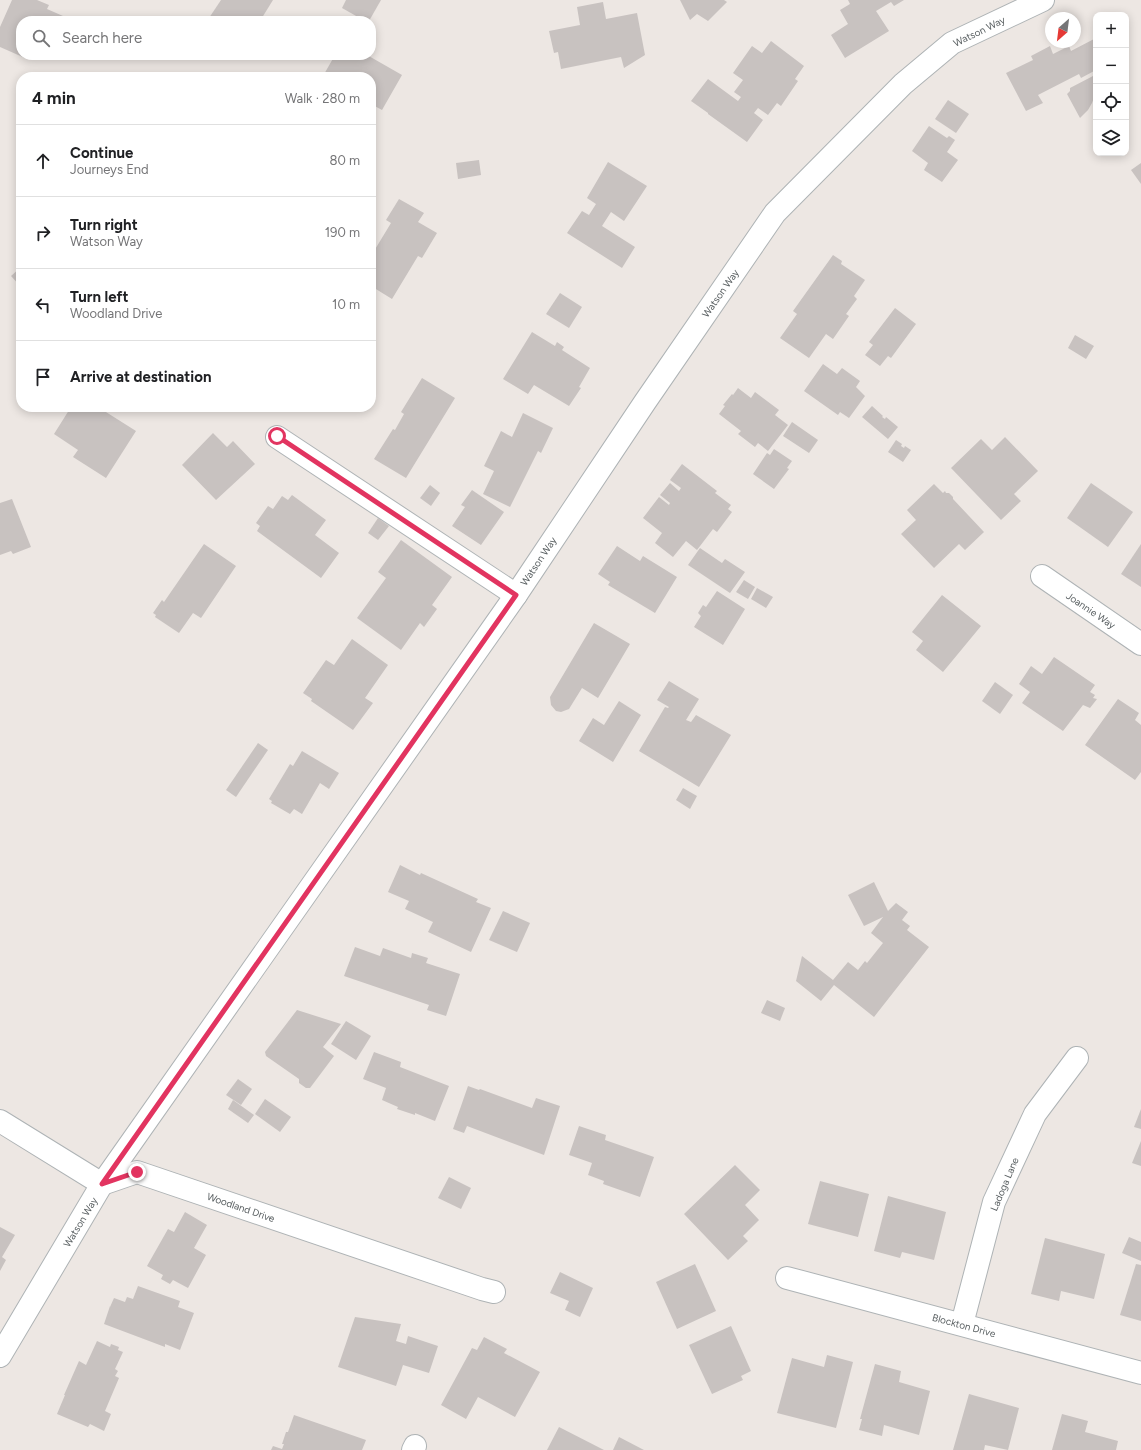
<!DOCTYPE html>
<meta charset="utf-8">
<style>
body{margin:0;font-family:Figtree,sans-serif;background:#f2f2f2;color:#202124}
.controls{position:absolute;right:12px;top:12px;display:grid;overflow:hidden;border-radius:8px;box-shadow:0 2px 10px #0003}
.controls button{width:36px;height:36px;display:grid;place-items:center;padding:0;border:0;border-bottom:1px solid #e0e0e0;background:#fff;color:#202124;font:20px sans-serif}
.compass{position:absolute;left:1045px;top:12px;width:36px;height:36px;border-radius:50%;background:#fff;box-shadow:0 2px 10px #0003;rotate:208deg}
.stop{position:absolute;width:12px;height:12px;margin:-9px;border:3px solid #e23460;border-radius:50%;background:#fff}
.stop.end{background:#e23460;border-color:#fff;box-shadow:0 1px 4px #0008}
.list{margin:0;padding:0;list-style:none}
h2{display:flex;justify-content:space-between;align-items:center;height:52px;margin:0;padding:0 16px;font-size:17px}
h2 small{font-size:13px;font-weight:400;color:#757577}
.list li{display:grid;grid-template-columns:26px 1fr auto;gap:12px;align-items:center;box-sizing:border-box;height:72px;padding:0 16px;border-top:1px solid #e0e0e0}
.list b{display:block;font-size:15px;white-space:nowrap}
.list p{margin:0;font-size:13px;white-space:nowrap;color:#757577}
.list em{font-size:13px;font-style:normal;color:#757577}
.icon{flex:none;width:22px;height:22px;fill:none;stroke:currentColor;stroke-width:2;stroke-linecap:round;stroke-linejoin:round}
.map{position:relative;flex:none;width:1141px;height:1450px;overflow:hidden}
.search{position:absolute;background:#fff;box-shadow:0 2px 10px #0003;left:16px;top:16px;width:360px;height:44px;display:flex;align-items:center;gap:10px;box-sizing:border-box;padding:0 14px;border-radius:16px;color:#757577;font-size:15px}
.panel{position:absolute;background:#fff;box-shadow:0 2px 10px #0003;left:16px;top:72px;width:360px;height:340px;border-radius:16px}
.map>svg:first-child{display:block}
.building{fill:#c8c2c0}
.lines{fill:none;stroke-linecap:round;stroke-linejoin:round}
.minor-casing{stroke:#aeb3b5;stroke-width:24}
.minor{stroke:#fff;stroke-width:22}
.route{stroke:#e23460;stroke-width:5}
.labels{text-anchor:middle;stroke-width:3.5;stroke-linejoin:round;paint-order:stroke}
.street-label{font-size:10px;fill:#5b6163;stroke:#fff}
</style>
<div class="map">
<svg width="1141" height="1450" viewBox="0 0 1141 1450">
<rect width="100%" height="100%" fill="#ede7e3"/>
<!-- building -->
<g class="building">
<path d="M12 0H37L49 5 47 9 63 16 61 21H21V55H27L25 58 0 47V27Z"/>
<path d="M221 0H273L260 21H209V18Z"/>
<path d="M346 0H381L369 21H365L342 8Z"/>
<path d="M680 0H724L727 2 708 21 697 14 690 20Z"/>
<path d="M848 0H904L894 6 891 2 876 11 889 31 845 58 831 35 848 24 840 10 850 4Z"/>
<path d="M603 2 606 19 637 13 645 55 624 68 621 57 561 69 558 52 554 53 549 31 580 25 577 7Z"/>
<path d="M1094 39 1096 44V70L1081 78 1079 74 1038 95 1043 103 1026 111 1006 73 1033 60 1031 56 1050 46 1053 54 1069 46 1071 51Z"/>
<path d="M771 41 804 66 795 79 798 81 781 106 777 103 768 115 758 108 754 113 763 120 747 142 708 114V113L691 101 708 79 738 101 741 97 734 92 743 80 733 73 752 46 762 53Z"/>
<path d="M335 55H367L402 75 382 110 371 104V77L323 76Z"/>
<path d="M1093 76 1096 85 1095 95 1092 103 1088 110 1080 118 1067 94 1070 91V88Z"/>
<path d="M948 100 969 114 956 133 935 119Z"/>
<path d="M929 126 947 138 949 136 955 140 947 152 958 160 942 182 924 170 928 163 912 151Z"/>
<path d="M479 160 481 175 458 179 456 163Z"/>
<path d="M608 162 647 186 624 221 611 212 602 226 635 247 622 268 567 233 582 211 589 215 596 204 587 198Z"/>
<path d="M1141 163V184L1131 170Z"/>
<path d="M399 199 424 213 418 222 437 233 422 258 418 256 392 299 371 286V256L391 223 386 220Z"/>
<path d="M833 255 842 261 841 264 865 280 854 296 857 299 846 314 849 316 833 339 826 334 809 358 780 338 797 314 793 311Z"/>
<path d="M21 267V287L11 276Z"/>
<path d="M560 293 582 307 569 328 546 314Z"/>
<path d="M895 308 916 324 891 358 888 356 880 366 865 355 873 345 869 342Z"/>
<path d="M532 332 555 346 557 342 564 347 562 350 590 368 579 387 581 388 569 406 534 385 528 394 503 379Z"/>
<path d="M1075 335 1094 346 1086 359 1068 348Z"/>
<path d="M823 364 837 374 842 368 860 381 856 387 865 396 849 418 840 412 838 415 804 391Z"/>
<path d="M422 378 455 398 406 478 374 459 393 429 395 430 404 414 401 412Z"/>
<path d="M738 388 751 398 755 392 779 410 775 415 788 425 768 451 758 443 755 447 738 434 741 431 719 414 725 406 723 405 732 394 733 395Z"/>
<path d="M872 406 883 416 882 417 885 419 886 417 898 427 888 439 862 417Z"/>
<path d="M71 407H98L136 431 106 478 73 457 78 450 54 434Z"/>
<path d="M523 413 553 428 541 453 538 451 510 507 483 494 494 471 484 466 501 431 512 437Z"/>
<path d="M792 422 818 440 809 453 783 436Z"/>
<path d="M213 433 227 447 233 441 255 464 216 500 182 465Z"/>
<path d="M1005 437 1038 471 1014 494 1021 501 1001 520 951 468 981 439 992 450Z"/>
<path d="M896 440 902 444 901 446 904 448 905 446 911 450 903 462 888 452Z"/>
<path d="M774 449 792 461 787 468 789 469 774 489 753 474 767 453 770 455Z"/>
<path d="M682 464 717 491 715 493 731 505 728 509 732 512 717 532 713 529 697 550 686 541 673 557 655 543 662 533 643 518 659 497 669 505 670 503 660 495 670 483 679 491 681 488 670 480Z"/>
<path d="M1091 483 1133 512 1108 547 1067 518Z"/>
<path d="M934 484 943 493 945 491 946 493H949L953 497V499L984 532 965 550 959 544 934 568 901 534 916 520 907 510Z"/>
<path d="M430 485 440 493 431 506 420 498Z"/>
<path d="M472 490 504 512 481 545 452 526 465 507 461 505Z"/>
<path d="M292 495 326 520 315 535 339 553 321 578 257 531 260 526 256 523 268 506 273 509 282 496 288 500Z"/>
<path d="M12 499 31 547 13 554 11 551 0 555V503Z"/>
<path d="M378 518 389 526 378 540 368 533Z"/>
<path d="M401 540 452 577 432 605 437 609 424 627 420 623 401 650 357 618 386 578 378 572Z"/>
<path d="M204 544 236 566 201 618 193 613 179 633 155 617 156 615 153 613 162 600 164 602Z"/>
<path d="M1141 544V587L1121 574Z"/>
<path d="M617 546 640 561 643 556 677 577 655 613 608 585 610 582 598 574Z"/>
<path d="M700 548 722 563 725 559 745 572 730 593 688 565Z"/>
<path d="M744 580 755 587 748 599 736 592Z"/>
<path d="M757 588 773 597 766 608 751 599Z"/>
<path d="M717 591 745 609 723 645 694 627 701 616 698 613 703 605 706 607Z"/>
<path d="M942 595 981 626 943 672 916 650 923 641 912 632Z"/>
<path d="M594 623 630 644 598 698 582 688 569 709 561 712 556 711 551 705 550 697Z"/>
<path d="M352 639 388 665 365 698 373 703 353 730 311 701 312 699 303 693 326 660 334 665Z"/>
<path d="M1054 657 1095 685 1090 692 1095 695 1093 698 1097 699 1090 708 1083 705 1063 731 1022 703 1030 692 1019 684 1031 666 1042 674Z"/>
<path d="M669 681 699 699 686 720 691 722 696 715 731 735 699 787 639 751 665 707 668 708 669 707 657 700Z"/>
<path d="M995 682 1013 695 1000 714 982 701Z"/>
<path d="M1118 699 1139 713 1135 720 1141 725V772L1135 780 1085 745Z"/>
<path d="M619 701 641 715 613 762 579 741 593 718 604 725Z"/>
<path d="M258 743 268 750 236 797 226 790Z"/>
<path d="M302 751 339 773 329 789 320 783 302 814 294 809 290 814 271 803 272 801 269 799 290 764 293 766Z"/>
<path d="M683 788 697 796 690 809 676 800Z"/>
<path d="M400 865 420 875 421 873 478 899 476 902 491 908 471 952 428 932 433 922 405 909 409 901 388 892Z"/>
<path d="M874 882 888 911 896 903 908 912 902 920 910 926 907 930 929 947 874 1017 834 985 821 1001 796 981 802 956 833 980 848 962 858 970 865 961 867 963 883 943 871 933 883 917 864 926 848 895Z"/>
<path d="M503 911 530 923 517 952 489 940Z"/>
<path d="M355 947 380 956 383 948 411 958 412 953 428 958 426 963 460 974 446 1016 427 1010 429 1005 344 976Z"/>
<path d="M767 1000 785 1008 780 1021 761 1013Z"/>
<path d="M297 1010 341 1024 323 1047 334 1056 310 1088H306L299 1083V1079L266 1056 265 1052Z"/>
<path d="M346 1021 371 1036 356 1060 331 1044Z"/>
<path d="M374 1052 401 1062 400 1067 449 1086 435 1121 415 1113V1115L397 1109 398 1107 382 1100 386 1088 363 1079Z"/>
<path d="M238 1079 252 1089 241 1105 226 1095Z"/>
<path d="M468 1086 479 1090 480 1089 532 1108 536 1098 560 1106 544 1155 467 1126 464 1133 453 1129Z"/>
<path d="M265 1099 291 1117 280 1132 255 1114Z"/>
<path d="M233 1100 254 1115 248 1123 228 1109Z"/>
<path d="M1141 1109V1129L1134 1127Z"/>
<path d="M579 1126 606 1135 605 1140 654 1157 640 1197 603 1184 604 1181 588 1175 592 1163 569 1155Z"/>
<path d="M1141 1141V1166L1132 1163Z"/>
<path d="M735 1165 760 1190 745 1205 759 1220 743 1236 748 1241 728 1260 684 1214Z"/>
<path d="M449 1177 471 1188 461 1209 438 1198Z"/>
<path d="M820 1181 869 1194 858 1237 808 1224Z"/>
<path d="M888 1196 946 1212 934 1260 902 1252 900 1258 874 1251Z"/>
<path d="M185 1212 207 1225 194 1248 206 1255 188 1288 173 1280 170 1284 161 1279 163 1275 147 1266 168 1229 174 1232Z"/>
<path d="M0 1227 15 1235 2 1257 6 1260 0 1271Z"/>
<path d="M1129 1237 1141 1242V1261L1122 1253Z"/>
<path d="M1045 1238 1105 1254 1094 1299 1061 1291 1059 1301 1031 1294Z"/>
<path d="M695 1264 716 1311 677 1329 656 1282Z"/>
<path d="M1136 1264 1141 1265V1321L1120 1315Z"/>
<path d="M560 1272 593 1288 580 1317 565 1310 569 1301 550 1293Z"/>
<path d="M138 1286 180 1301 178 1307 194 1313 180 1350 165 1344V1347L104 1324 110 1306V1307L114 1298 125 1302 127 1297 133 1299Z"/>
<path d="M355 1317 401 1324 396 1341 406 1344 408 1336 438 1346 429 1373 403 1365 396 1386 338 1367Z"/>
<path d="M731 1326 751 1371 741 1376 743 1380 712 1394 689 1345Z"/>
<path d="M484 1337 507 1349 504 1353 540 1372 515 1417 478 1397 466 1419 441 1405 472 1348 477 1350Z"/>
<path d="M97 1341 110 1347 111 1344 119 1347 118 1350 123 1352 115 1369 118 1371 115 1376 119 1378 105 1411 111 1414 104 1431 90 1424 88 1427 57 1414 65 1395H64L79 1361 86 1365Z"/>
<path d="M827 1355 853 1362 836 1428 777 1413 792 1358 824 1367Z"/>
<path d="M875 1364 901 1371 899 1382 930 1391 919 1435 884 1425 882 1436 859 1430 862 1419H860Z"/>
<path d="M969 1394 1019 1408 1008 1450 985 1445 984 1450H953Z"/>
<path d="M1062 1414 1088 1421 1085 1432 1118 1441 1116 1450H1052Z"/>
<path d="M294 1415 366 1440 362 1450H271L273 1446 282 1449 284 1444H282L286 1432H288Z"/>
<path d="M559 1427 604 1450H547Z"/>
<path d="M619 1437 644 1450H613Z"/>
</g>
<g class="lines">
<!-- minor casing -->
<g class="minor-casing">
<g id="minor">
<path d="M277 437 516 595"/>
<path d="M1042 576 1141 644"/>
<path d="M0 1121 102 1184 137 1172 482 1289 494 1292"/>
<path d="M787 1278 1141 1373"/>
<path d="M962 1324 994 1202 1035 1114 1077 1058"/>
<path d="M0 1356 102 1184 516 595 645 402 775 213 903 84 952 43 1043 0"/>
<path d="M413 1450 415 1446"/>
</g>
</g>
<!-- minor -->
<use href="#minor" class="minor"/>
</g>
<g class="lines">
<!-- route -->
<path class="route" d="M137 1172 102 1184 516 595 277 436"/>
</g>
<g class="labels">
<!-- street labels -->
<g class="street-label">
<text transform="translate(979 31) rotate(-26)" y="4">Watson Way</text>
<text transform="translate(720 293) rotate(-55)" y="4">Watson Way</text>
<text transform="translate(538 561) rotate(-56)" y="4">Watson Way</text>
<text transform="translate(1091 610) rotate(34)" y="4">Joannie Way</text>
<text transform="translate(1004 1184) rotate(-67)" y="4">Ladoga Lane</text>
<text transform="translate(241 1207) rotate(19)" y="4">Woodland Drive</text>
<text transform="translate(80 1222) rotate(-59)" y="4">Watson Way</text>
<text transform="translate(964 1325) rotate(15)" y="4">Blockton Drive</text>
</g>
</g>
</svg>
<div class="controls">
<button>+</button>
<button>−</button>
<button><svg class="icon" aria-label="locate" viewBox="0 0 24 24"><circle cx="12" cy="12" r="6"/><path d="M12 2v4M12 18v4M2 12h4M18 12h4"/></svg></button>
<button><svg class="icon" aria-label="layers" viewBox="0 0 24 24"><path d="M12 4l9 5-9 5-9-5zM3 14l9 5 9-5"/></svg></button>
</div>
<svg class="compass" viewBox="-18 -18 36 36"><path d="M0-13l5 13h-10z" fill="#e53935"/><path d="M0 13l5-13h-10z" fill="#757577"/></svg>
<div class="stop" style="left:277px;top:436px"></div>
<div class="stop end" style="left:137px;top:1172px"></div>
<div class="search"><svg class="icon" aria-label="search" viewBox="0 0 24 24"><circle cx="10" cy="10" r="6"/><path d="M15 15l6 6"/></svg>Search here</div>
<section class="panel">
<h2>4 min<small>Walk · 280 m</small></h2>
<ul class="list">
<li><svg class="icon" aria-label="ahead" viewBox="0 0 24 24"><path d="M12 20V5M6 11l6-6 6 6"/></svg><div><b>Continue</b><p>Journeys End</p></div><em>80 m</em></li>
<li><svg class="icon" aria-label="right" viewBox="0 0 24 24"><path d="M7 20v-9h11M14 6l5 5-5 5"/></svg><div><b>Turn right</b><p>Watson Way</p></div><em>190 m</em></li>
<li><svg class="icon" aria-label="left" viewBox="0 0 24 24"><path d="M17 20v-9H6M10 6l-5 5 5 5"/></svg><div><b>Turn left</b><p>Woodland Drive</p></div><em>10 m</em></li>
<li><svg class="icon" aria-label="arrive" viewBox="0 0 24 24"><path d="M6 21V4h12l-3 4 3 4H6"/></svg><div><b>Arrive at destination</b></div></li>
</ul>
</section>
</div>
